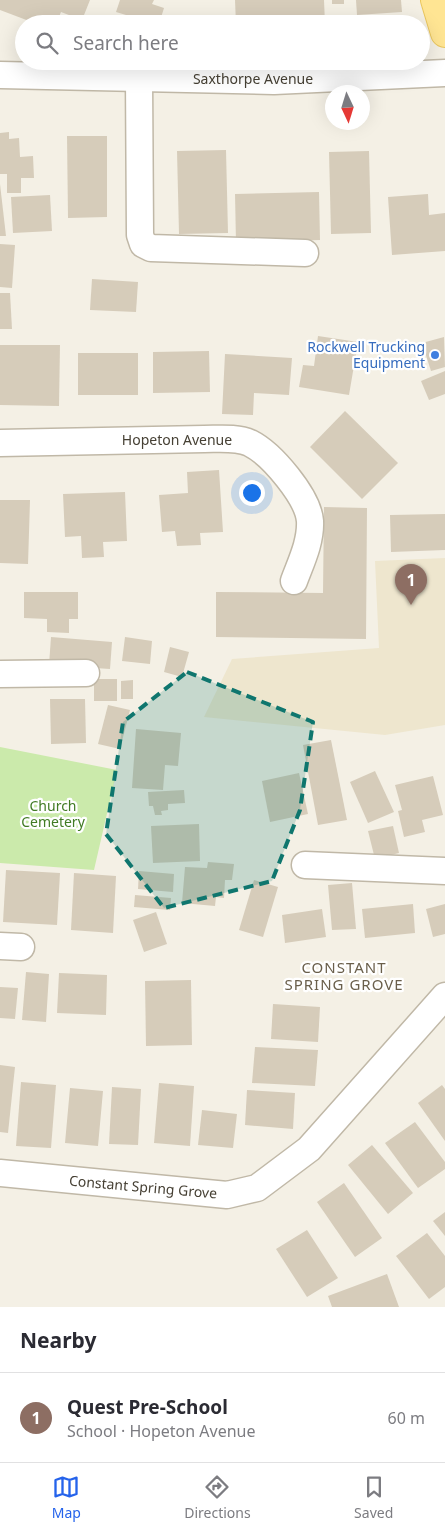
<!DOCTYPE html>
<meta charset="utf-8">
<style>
body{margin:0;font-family:"Noto Sans",sans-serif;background:#f2f2f3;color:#2b2b33}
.compass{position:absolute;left:325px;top:85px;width:45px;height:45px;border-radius:50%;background:#fff;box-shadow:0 5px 20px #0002;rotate:176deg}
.you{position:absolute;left:251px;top:492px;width:18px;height:18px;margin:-12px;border:4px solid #fff;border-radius:50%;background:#1a73e8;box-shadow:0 0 0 8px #1a73e833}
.badge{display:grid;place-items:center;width:32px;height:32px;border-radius:50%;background:#2563eb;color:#fff;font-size:16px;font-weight:700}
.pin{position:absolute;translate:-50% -41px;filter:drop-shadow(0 1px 2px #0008)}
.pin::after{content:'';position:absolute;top:26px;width:18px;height:15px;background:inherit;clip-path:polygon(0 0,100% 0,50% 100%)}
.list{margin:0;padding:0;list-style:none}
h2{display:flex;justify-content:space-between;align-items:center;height:65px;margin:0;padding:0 20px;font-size:21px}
h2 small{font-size:16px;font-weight:400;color:#7c7c81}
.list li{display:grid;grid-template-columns:32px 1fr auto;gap:15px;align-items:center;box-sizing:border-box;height:90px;padding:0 20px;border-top:1px solid #e1e1e2}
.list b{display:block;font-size:19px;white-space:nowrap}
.list p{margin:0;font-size:16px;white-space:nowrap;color:#7c7c81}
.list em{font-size:16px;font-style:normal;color:#7c7c81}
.icon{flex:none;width:28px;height:28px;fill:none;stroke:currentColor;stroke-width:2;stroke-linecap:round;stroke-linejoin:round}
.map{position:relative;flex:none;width:445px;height:1307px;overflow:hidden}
.search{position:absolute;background:#fff;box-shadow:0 5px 20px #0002;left:15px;right:15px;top:15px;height:55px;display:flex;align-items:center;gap:12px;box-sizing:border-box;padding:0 18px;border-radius:28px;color:#7c7c81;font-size:19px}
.sheet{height:155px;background:#fff}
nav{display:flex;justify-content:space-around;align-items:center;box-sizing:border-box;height:70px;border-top:1px solid #e1e1e2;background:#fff;font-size:14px;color:#7c7c81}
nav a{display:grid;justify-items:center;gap:2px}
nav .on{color:#2563eb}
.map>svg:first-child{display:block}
.education{fill:#eee6ce}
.green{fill:#cbeaab}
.building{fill:#d6ccba}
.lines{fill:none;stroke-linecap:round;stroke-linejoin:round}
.minor-casing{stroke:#c0b8a7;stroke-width:29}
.major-casing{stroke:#eac65d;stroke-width:30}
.minor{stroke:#fff;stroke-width:26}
.major{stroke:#ffe593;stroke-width:28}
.marked{fill:#0f766e;fill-opacity:0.2;stroke:#0f766e;stroke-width:4;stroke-dasharray:10 6;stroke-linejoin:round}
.shop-dot{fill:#3f7fe0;stroke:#fff;stroke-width:2}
.labels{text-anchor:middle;stroke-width:4.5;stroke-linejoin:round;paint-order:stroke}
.street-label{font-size:14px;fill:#464034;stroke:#fff}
.shop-label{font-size:14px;fill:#366cbe;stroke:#fff;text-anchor:end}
.park-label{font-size:14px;fill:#417b24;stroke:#fff}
.neighbourhood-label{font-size:15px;letter-spacing:1px;fill:#6a5f4b;stroke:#fff}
</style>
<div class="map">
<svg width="445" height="1307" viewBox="0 0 445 1307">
<rect width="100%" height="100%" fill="#f4f0e5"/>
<!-- education -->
<path class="education" d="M445 558V725L385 735 204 717 232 659 379 648 375 561Z"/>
<!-- green -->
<path class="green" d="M0 747 117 770 94 870 0 863Z"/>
<!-- building -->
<g class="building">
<path d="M0 0H90L82 20 61 12 56 24H37L0 10Z"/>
<path d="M120 0H154L152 4 164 8 159 24H135L136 18 116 12Z"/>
<path d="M235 0H324L325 24H236Z"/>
<rect x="332" y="0" width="12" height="4"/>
<path d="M356 0H401L402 12 357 15Z"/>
<path d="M9 132V139L19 138 20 157 33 156 34 178H21V193H7V174H0V133Z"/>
<path d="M67 136H107V217L68 218Z"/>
<path d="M226 150 228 233 179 234 177 151Z"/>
<path d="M369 151 371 233 331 234 329 152Z"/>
<path d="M0 184 6 236H0Z"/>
<path d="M319 192 320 240 236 243 235 194Z"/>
<path d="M428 194 429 215 445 213V251L392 255 388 197Z"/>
<path d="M50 195 52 231 13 233 11 197Z"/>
<path d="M0 244 15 245 12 288 0 287Z"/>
<path d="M92 279 138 282 136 312 90 310Z"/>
<path d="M0 293H10L12 329H0Z"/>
<path d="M318 336 358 342 349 395 299 387 303 365 314 366Z"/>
<path d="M444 337 445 367 431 371 422 343Z"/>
<path d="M0 345H60L59 406 0 405Z"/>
<path d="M209 351 210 392 153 393V352Z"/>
<rect x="78" y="353" width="60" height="42"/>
<path d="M225 354 292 358 289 395 254 393 253 415 222 414Z"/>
<path d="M445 371V394L429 400 421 381Z"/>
<path d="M345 411 398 463 362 499 310 447Z"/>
<path d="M219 470 223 532 200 533 201 545 177 546 175 531 162 532 159 495 188 493 187 472Z"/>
<path d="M125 492 127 541 103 542 104 557 82 558 81 536 65 537 63 494Z"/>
<path d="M0 500H30L28 564 0 563Z"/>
<path d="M324 507 367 508 366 639 216 637V592L323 593Z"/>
<path d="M445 514V550L391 552 390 515Z"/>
<path d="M24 592H78V619H69V633L47 632V619L24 618Z"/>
<path d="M51 637 112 642 110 669 49 665Z"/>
<path d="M125 637 152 641 150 664 122 661Z"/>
<path d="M170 647 189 652 182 677 164 672Z"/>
<rect x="94" y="679" width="23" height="22"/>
<path d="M133 680V699H121V681Z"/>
<path d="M50 699H85L86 743 51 744Z"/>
<path d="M108 705 130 710 120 749 98 744Z"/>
<path d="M136 729 181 733 178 766 165 765 163 790 132 788Z"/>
<path d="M331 740 347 820 318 825 303 745Z"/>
<path d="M375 771 394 812 368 823 350 782Z"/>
<path d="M299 773 308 814 270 822 262 781Z"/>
<path d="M433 776 443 815 422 820 425 832 404 837 398 811 402 810 395 785Z"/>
<path d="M184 790 185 803 168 804V810L161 811 162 815H155L153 806H149L148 792Z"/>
<path d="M199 824 200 861 153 863 151 826Z"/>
<path d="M393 826 399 853 375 859 368 831Z"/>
<path d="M208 862 234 864 232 880H225L224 898 216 897 215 906 182 903 185 867 207 868Z"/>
<path d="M6 870 60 873 57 925 3 922Z"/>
<path d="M139 871 174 874 173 892 138 889Z"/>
<path d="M74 873 116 876 113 933 71 930Z"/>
<path d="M254 880 278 887 263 937 239 930Z"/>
<path d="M352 883 356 929 332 930 328 885Z"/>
<path d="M135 895 171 898 170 910 134 907Z"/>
<path d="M413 904 415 933 365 938 362 909Z"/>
<path d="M445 904V934L433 937 426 909Z"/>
<path d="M322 909 326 937 285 943 282 915Z"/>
<path d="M156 912 167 944 144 952 133 920Z"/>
<path d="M26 972 49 974 46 1022 22 1020Z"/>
<path d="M59 973 107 975 106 1015 57 1013Z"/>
<path d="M191 980 192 1045 146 1046 145 981Z"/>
<path d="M0 987 18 988 15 1019 0 1018Z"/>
<path d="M273 1004 320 1007 318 1042 271 1039Z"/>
<path d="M255 1047 318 1050 315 1086 252 1083Z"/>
<path d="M0 1065 15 1067 8 1133 0 1132Z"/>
<path d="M21 1082 56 1085 51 1148 16 1146Z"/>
<path d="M159 1083 194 1086 190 1146 154 1143Z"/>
<path d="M442 1085 445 1089V1141L418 1103Z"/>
<path d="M112 1087 141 1089 138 1145 109 1144Z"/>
<path d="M70 1088 103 1091 98 1146 65 1143Z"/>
<path d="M247 1090 295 1093 293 1129 245 1125Z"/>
<path d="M202 1110 237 1114 233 1148 198 1145Z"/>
<path d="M415 1122 445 1162V1169L418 1188 385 1143Z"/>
<path d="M372 1145 413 1193 388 1214 348 1165Z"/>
<path d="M344 1183 382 1238 355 1257 317 1202Z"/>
<path d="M445 1212V1236L433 1221Z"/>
<path d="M307 1230 338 1278 307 1297 276 1249Z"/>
<path d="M427 1233 445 1256V1287L429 1299 396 1256Z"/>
<path d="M387 1274 399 1307H332L328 1296Z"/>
</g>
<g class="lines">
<!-- minor casing -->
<g class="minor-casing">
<g id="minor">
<path d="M0 75 274 81 445 73"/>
<path d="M139 78 140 235 143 244 151 248 305 253"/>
<path d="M0 443 204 439C219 439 237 437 250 443 272 454 308 497 310 521 311 542 301 562 294 581"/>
<path d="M0 674 86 673"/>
<path d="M305 865 445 871"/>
<path d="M0 946 21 947"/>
<path d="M0 1173 227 1195 257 1188 309 1149 445 996"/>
</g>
</g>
<!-- major casing -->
<g class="major-casing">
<path id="major" d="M435 0 445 33"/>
</g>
<!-- minor -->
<use href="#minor" class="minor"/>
<!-- major -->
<use href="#major" class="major"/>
</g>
<!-- marked area -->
<path class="marked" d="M187 672 313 722 300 810 272 881 164 908 106 834 123 722Z"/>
<!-- markers -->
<circle class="shop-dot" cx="435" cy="355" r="5"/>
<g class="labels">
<!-- street labels -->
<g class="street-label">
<text x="253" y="84">Saxthorpe Avenue</text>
<text x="177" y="445">Hopeton Avenue</text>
<text transform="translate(143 1187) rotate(5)" y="5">Constant Spring Grove</text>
</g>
<!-- shop labels -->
<g class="shop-label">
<text x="425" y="352">Rockwell Trucking<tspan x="425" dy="16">Equipment</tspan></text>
</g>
<!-- park labels -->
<g class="park-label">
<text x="53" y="811">Church<tspan x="53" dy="16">Cemetery</tspan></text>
</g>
<!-- neighbourhood labels -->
<g class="neighbourhood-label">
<text x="344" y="973">CONSTANT<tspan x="344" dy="17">SPRING GROVE</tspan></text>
</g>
</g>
</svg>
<svg class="compass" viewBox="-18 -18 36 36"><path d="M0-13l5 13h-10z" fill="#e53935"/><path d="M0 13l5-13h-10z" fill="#7c7c81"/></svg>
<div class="you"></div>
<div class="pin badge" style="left:411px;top:605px;background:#8d6e63">1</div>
<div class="search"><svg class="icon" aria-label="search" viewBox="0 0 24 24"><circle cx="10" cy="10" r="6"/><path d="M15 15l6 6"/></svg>Search here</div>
</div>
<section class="sheet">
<h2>Nearby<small></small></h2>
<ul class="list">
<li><span class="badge" style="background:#8d6e63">1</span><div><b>Quest Pre-School</b><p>School · Hopeton Avenue</p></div><em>60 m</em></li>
</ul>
</section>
<nav>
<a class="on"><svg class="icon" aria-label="map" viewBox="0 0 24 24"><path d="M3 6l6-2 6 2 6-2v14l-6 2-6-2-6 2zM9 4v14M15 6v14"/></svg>Map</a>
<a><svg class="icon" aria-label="directions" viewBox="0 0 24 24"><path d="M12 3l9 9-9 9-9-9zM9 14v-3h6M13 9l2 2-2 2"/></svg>Directions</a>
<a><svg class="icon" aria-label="saved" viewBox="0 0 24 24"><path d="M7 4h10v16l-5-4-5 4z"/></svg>Saved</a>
</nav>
